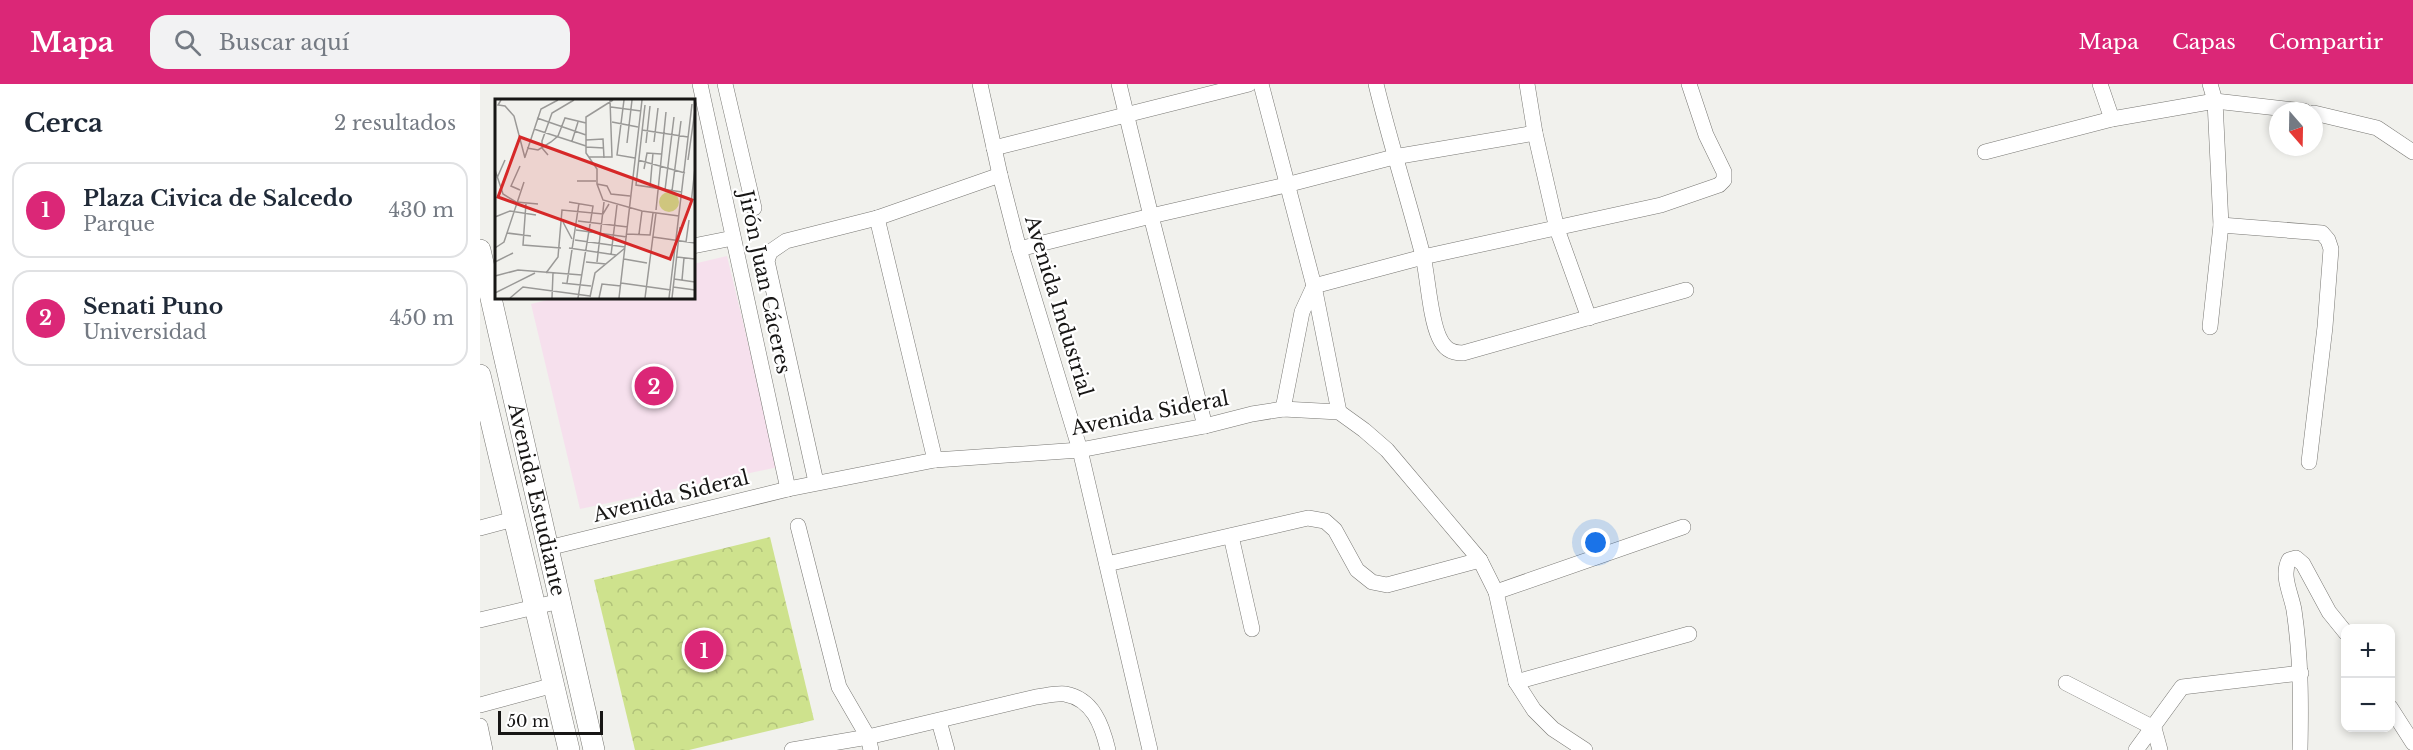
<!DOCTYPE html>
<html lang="es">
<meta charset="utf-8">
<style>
body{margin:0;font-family:"Libre Baskerville",serif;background:#f2f2f3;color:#1f2937}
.controls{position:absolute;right:18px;bottom:18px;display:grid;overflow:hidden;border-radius:12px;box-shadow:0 3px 9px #0003}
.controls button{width:54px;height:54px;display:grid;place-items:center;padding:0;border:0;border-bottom:2px solid #e0e1e3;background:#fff;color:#1f2937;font:30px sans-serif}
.compass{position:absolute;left:1789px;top:18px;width:54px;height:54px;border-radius:50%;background:#fff;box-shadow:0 3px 9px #0003;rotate:160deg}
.scale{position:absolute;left:18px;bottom:15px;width:105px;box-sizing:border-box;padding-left:6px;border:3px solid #171615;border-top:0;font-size:16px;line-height:21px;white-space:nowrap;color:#171615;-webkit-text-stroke:4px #fff;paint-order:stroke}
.you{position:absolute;left:1116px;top:459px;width:21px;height:21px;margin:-15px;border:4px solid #fff;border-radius:50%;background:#1a73e8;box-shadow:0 0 0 9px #1a73e833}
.badge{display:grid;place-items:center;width:39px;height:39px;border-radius:50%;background:#db2777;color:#fff;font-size:20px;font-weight:700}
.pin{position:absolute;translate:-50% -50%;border:3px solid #fff;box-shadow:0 2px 6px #0006}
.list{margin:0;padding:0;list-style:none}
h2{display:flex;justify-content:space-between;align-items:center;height:78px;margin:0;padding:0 24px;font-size:26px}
h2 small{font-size:20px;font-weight:400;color:#747a83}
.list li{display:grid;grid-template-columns:39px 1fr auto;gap:18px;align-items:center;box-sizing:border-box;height:96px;margin:0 12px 12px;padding:0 12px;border:2px solid #e0e1e3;border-radius:18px}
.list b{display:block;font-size:22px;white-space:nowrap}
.list p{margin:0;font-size:20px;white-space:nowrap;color:#747a83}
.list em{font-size:20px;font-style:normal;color:#747a83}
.icon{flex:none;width:33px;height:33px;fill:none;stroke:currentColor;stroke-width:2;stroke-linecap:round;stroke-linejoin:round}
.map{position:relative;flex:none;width:1933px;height:666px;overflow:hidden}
header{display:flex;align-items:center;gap:36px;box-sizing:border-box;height:84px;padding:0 30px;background:#db2777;color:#fff}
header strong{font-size:28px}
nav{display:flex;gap:33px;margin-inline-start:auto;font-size:21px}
.search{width:420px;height:54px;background:#f2f2f3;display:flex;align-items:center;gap:15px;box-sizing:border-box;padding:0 21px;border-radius:18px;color:#747a83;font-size:22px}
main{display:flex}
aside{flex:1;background:#fff}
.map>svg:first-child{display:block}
.education{fill:#f6e0ed}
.park{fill:url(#park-crowns)}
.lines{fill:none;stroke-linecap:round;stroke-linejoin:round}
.street-casing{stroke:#787773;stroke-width:16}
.secondary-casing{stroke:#787773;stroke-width:22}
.street{stroke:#fff;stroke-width:15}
.secondary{stroke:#fff;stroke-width:21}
.labels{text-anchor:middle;stroke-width:4.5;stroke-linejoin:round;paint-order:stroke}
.street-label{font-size:20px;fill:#171615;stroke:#fff}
.inset-road{fill:none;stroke:#9a9997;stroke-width:1.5}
.view{fill:#d62828;fill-opacity:0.15;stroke:#d62828;stroke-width:3}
.inset-edge{fill:none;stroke:#171615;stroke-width:3}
</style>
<header>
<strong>Mapa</strong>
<div class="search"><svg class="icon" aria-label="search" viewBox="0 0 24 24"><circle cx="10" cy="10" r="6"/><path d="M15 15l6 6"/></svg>Buscar aquí</div>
<nav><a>Mapa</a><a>Capas</a><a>Compartir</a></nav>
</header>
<main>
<aside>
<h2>Cerca<small>2 resultados</small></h2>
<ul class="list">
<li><span class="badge">1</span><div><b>Plaza Civica de Salcedo</b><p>Parque</p></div><em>430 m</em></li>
<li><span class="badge">2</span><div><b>Senati Puno</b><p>Universidad</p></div><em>450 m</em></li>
</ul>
</aside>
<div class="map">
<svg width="1933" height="666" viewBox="0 0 1933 666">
<defs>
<pattern id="park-crowns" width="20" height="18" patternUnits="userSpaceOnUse" patternTransform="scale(1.5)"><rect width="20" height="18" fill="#cee28d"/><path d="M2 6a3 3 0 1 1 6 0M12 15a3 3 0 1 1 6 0" fill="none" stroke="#b0c179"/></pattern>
</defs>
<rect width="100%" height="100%" fill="#f1f1ed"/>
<!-- education -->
<path class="education" d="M247 172 298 383 100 425 51 220 79 213H213V180Z"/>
<!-- park -->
<path class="park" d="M290 453 334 636 209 666H155L114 496Z"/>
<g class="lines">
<!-- street casing -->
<g class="street-casing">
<g id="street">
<path d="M220 0 308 405"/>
<path d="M245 0 274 124"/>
<path d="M500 0 520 91 539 165 600 366 670 666"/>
<path d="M639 0 671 132 725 342"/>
<path d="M781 0 834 202 859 328"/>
<path d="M896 0C910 58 928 114 943 172 948 194 950 234 959 253 964 264 970 269 983 269L1206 206"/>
<path d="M1047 0 1055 49 1077 145 1109 234"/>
<path d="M1620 0 1632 35"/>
<path d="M1834 29 1897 44 1933 68"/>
<path d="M514 64 769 0"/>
<path d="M1505 68 1632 35 1735 17 1824 27"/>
<path d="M397 134 455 376"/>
<path d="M1741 141 1842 149 1848 156 1851 165 1845 243 1829 378"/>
<path d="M213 162 253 154"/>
<path d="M539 165 671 132 806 101 914 73 1055 49"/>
<path d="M1730 243 1741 141 1735 17 1730 0"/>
<path d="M803 325 822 228 834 202 943 173 1181 121 1239 101 1244 96V88L1226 51 1209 0"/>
<path d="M336 398 287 177 290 168 306 157 397 134 520 91"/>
<path d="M318 442 359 603 388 653 391 666"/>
<path d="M0 444 34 435"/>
<path d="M751 452 772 545"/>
<path d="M68 464 308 405 455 376 600 366 725 342 772 330 803 325 859 328 884 346 907 366 1000 476 1016 508 1036 598 1054 626 1073 645 1105 666"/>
<path d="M627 480 828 434 845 437 855 446 877 486 892 498 907 501 1000 476"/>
<path d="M1016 508 1203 443"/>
<path d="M0 536 80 517"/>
<path d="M1036 598 1209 550"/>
<path d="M1586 599 1674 644 1680 666"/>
<path d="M0 621 74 601"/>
<path d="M1910 623 1933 659"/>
<path d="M459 637 467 666"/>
<path d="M0 642 5 666"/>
<path d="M312 666 388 653 556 613C565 612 576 609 585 610 613 615 622 641 628 666"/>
<path d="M1656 666 1702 603 1821 589"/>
<path d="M1820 666C1821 619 1821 573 1814 526 1811 509 1801 492 1809 476L1816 474 1823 480 1849 528 1866 549"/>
</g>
</g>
<!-- secondary casing -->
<g class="secondary-casing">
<g id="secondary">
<path id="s1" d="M0 166 114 666"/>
<path d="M0 291 89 666"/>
</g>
</g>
<!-- street -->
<use href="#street" class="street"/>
<!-- secondary -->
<use href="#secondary" class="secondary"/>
</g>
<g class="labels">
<!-- street labels -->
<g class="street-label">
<text transform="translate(285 198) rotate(78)" y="7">Jirón Juan Cáceres</text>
<text transform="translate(579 222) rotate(73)" y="7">Avenida Industrial</text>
<text transform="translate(670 329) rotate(-11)" y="7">Avenida Sideral</text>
<text transform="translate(191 412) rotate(-14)" y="7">Avenida Sideral</text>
<text dy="7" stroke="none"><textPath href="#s1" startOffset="256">Avenida Estudiante</textPath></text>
</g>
</g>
<!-- overview -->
<g transform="translate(15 15)">
<rect width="200" height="200" fill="#f1f1ed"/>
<path d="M164 103a10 10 0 1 1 20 0a10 10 0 1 1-20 0Z" fill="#cee28d"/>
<path class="inset-road" d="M6 1 3 6 10 7 19 17 30 59M118 1 91 18V54L102 70V85L108 101 147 112 184 117M129 1 122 56 140 59M150 6 141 86 187 93M116 8 146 12M42 19 91 36M117 23 143 28M39 30 91 47M147 31 193 38M91 41 108 40 109 59M77 42 83 23M159 43 163 9M132 44 137 1M151 44 155 7M91 48 109 49M32 49 43 51 56 43 63 37 70 19 91 24M53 56 47 49V42L57 14 79 1M30 58 46 10 63 1M93 58H117L115 1M143 61 190 74M193 61 200 11M25 67 16 87 25 91M149 70 152 54 166 55M0 71 8 95 21 103 43 105M2 79 10 61M82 82H101M102 85 112 87 116 95 135 97M155 89 158 54M170 91 179 18M177 92 186 22M74 103 98 107 83 199M31 104 28 146 66 149M196 105 200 69M161 111 171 13M0 118 15 112 41 116M0 120V142M83 122 133 128M68 123 77 140M81 131 132 138M12 134 36 137M132 135 155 136 158 114M144 135 147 112M158 138 200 144M80 141 130 148M191 143 194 121M0 149 9 143 29 83M74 149 121 156M116 156 122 106M182 158 200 160M129 160 152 164M0 163 18 154M91 163 111 165M102 163 109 103M51 174 63 158 67 111 108 115 114 105M0 177 23 171 87 176M179 180 200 183M187 181 189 159M67 184 96 187M72 184 84 104M126 184 176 191M178 188 200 191M0 194 40 174M95 198 100 174 130 149M15 199 28 188 95 197M57 199 58 174M104 199 107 185 126 187M124 199 147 1M150 199 161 114M174 199 197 5M177 199 185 128"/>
<path class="view" d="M25 38 197 101 175 160 3 98Z"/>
<rect width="200" height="200" class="inset-edge"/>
</g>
</svg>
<div class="controls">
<button>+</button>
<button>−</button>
</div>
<svg class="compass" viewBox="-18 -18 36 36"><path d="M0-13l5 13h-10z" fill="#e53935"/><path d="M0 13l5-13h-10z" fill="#747a83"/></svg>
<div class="scale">50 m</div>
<div class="you"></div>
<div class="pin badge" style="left:224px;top:566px">1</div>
<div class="pin badge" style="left:174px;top:302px">2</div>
</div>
</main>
